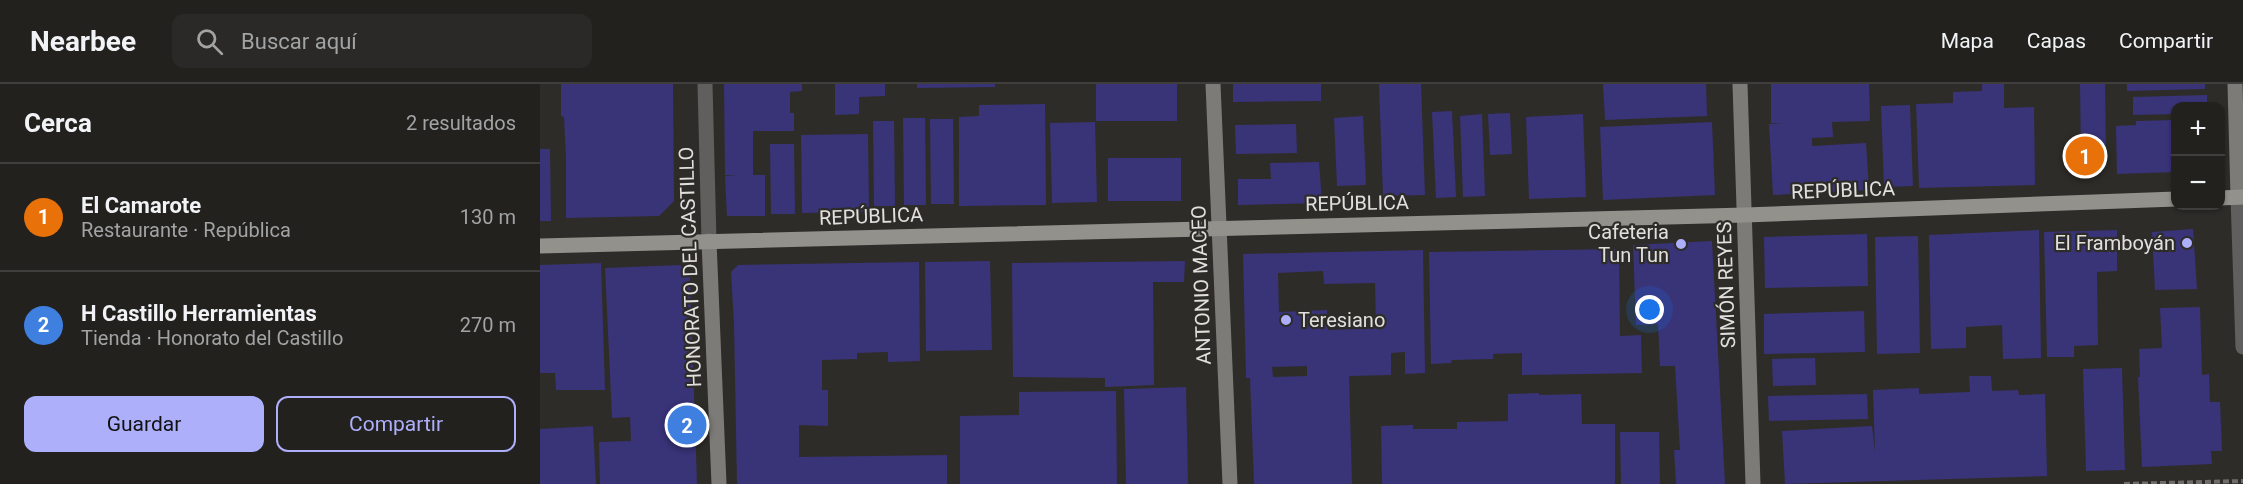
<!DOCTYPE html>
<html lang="es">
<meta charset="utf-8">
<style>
body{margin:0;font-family:Roboto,sans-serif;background:#2a2927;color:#f1f3f6}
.controls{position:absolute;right:18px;top:18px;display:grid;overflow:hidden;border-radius:12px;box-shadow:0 2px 4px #0004}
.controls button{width:54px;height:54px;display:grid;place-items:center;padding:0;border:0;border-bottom:2px solid #3f3e3c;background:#22211e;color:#f1f3f6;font:30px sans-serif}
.you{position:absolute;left:1110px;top:226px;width:21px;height:21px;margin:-15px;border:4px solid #fff;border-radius:50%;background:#1a73e8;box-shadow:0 0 0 9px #1a73e833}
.badge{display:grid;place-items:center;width:39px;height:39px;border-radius:50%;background:#adaffb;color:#fff;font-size:20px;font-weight:700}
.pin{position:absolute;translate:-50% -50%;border:3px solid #fff;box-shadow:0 2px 6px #0006}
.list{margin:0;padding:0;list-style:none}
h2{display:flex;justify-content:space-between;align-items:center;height:78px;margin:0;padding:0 24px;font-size:26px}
h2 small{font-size:20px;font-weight:400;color:#a2a3a4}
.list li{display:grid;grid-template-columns:39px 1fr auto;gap:18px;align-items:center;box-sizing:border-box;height:108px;padding:0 24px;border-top:2px solid #3f3e3c}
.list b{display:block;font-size:22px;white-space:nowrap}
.list p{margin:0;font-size:20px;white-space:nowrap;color:#a2a3a4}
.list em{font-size:20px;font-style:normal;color:#a2a3a4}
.actions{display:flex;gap:12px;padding:18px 24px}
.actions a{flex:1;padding:14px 0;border:2px solid #adaffb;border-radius:12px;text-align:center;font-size:21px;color:#adaffb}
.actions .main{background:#adaffb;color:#111}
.icon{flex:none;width:33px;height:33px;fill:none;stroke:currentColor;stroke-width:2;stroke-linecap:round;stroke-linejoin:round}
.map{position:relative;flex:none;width:1703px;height:400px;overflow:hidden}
header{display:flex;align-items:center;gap:36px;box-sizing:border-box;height:84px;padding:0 30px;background:#22211e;border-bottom:2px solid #3f3e3c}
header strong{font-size:28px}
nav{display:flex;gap:33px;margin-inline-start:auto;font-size:21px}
.search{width:420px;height:54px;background:#2a2927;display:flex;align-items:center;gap:15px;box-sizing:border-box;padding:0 21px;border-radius:12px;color:#a2a3a4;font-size:22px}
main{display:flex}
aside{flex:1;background:#22211e}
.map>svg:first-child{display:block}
.building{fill:#393378;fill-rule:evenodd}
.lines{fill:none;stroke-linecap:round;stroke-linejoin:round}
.path{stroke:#6f6d69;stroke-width:4;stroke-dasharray:6 3;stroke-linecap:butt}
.street{stroke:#605f5d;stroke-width:15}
.secondary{stroke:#7d7b78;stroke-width:15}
.primary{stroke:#93918c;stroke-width:15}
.poi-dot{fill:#adaffb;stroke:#2e2c28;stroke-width:2}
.labels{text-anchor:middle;stroke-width:4.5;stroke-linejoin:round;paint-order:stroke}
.street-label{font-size:20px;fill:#e2e0de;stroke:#2e2c28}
.poi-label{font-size:20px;fill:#e2e0de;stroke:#2e2c28;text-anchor:end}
</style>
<header>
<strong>Nearbee</strong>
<div class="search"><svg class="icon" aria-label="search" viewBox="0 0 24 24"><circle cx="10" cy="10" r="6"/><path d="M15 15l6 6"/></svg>Buscar aquí</div>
<nav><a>Mapa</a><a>Capas</a><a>Compartir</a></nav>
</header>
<main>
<aside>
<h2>Cerca<small>2 resultados</small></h2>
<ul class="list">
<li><span class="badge" style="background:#e8710a">1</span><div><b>El Camarote</b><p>Restaurante · República</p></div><em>130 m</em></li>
<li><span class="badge" style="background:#3f7fe0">2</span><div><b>H Castillo Herramientas</b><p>Tienda · Honorato del Castillo</p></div><em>270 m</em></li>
</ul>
<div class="actions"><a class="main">Guardar</a><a>Compartir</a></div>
</aside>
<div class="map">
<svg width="1703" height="400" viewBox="0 0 1703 400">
<rect width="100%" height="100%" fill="#2e2c28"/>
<!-- building -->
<g class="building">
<path d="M21 0H133L134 117 119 132 26 134V75L24 33 21 32Z"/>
<path d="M184 0H262V7L250 8V29H254V47H213V91H225V132H187L185 92H197L185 91Z"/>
<path d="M295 0H345V12L319 13V30L295 31Z"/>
<path d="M377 0H455V3L377 4Z"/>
<rect x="556" y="0" width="81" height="37"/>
<path d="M693 0H781V17L693 18Z"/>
<path d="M839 0H881L885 111 843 112Z"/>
<path d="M1063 0H1166L1167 32 1065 36Z"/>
<path d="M1231 0H1329L1330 37 1292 38 1293 53 1272 54V62L1326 59 1329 106 1233 111 1229 40 1242 39H1231Z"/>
<path d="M1442 0H1464V24L1494 23 1495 101 1379 104 1376 20 1413 19V8L1442 7Z"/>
<path d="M1540 0H1565L1566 72H1541Z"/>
<path d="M1587 0H1665V5L1587 7Z"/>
<path d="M1667 11V22H1635V30L1593 31V13Z"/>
<path d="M505 20 506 121 419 122V33L439 32V21Z"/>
<path d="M1370 21 1373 102 1344 103 1341 22Z"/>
<path d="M912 27 916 113 896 114 892 28Z"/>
<path d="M970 29 972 70 950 71 948 30Z"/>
<path d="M942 30 945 112 923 113 920 32Z"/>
<path d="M1043 30 1046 113 989 115 986 33Z"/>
<path d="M823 32 826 101 797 102 794 34Z"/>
<path d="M363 34H385L386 121H364Z"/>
<path d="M390 35H413L414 120H391Z"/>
<path d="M1635 36V88L1577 90 1576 42 1596 41V37Z"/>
<path d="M333 37H354L355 122H334Z"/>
<path d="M555 38 557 118 512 119 510 39Z"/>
<path d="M1172 38 1175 111 1063 116 1060 43Z"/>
<path d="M756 40 757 69 696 70 695 41Z"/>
<path d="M328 50 329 128 262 129 261 51Z"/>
<path d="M230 60H254L255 130H231Z"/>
<path d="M0 65H10L11 137H0Z"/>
<rect x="568" y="74" width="73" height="43"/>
<path d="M779 78 782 119 698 121V95H731L730 79Z"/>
<path d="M1653 145 1657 205 1615 206 1612 148Z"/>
<path d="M1499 146 1501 274 1463 275 1462 241 1426 243V264L1391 265 1389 151Z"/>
<path d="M1577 146V187L1557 188 1558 261 1534 262V273H1507L1504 148Z"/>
<path d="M1327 150 1328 202 1225 204 1224 153Z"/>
<path d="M1378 152 1380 269 1337 270 1335 153Z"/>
<path d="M1172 157 1185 400H1136L1134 366H1140L1135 282H1120L1118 240 1096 241 1093 161Z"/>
<path d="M1079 165 1080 252 1101 251 1102 289 982 291V269L953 270V275L912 276 911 279 891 280 889 168Z"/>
<path d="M883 166 885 289 865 290V268L851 269V291L809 292 812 400H714L710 294H706L703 170ZM783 187 784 200 835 199 836 244 788 246 787 226 739 228 738 189ZM767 282V292L733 293 732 283Z"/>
<path d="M450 177 452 266 386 267 385 178Z"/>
<path d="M645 177 644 198H613L614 301 565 303V294L473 293 472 179Z"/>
<path d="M379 178 380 277 348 278V268L317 269V275L282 276V306H288V342L259 341V373L407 371V400H197L194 240 191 188 198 181Z"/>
<path d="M61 179 65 306H16L15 289H0V181Z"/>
<path d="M140 181 150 192 157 400H60L59 358 91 357 90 333 72 334 65 184Z"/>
<path d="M1660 223 1662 291 1669 290 1670 318H1680L1682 367H1671L1672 380 1602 383 1598 293H1600L1599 265 1622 264 1620 224Z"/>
<path d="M1324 227 1325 268 1224 270V230Z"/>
<path d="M1275 274 1276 301 1233 302 1232 275Z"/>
<path d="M1582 284 1585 386 1546 387 1543 285Z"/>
<path d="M1429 292H1451L1452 307 1478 306 1479 311 1505 310 1507 392 1245 400 1242 347 1332 342 1335 368 1333 306 1379 304V310L1430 308Z"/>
<path d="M646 303 648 400H586L584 305Z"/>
<path d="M576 307 577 400H420V332L479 331V308Z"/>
<path d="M999 309V311L1041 310 1042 340H1075V400H842L841 342 873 341V345H917V338L968 337V310Z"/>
<path d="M1327 310 1328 335 1229 337 1228 312Z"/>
<path d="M53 342 56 400H0V345Z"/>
<path d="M1080 348H1119L1120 400H1081Z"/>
</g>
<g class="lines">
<!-- path -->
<path class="path" d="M1584 400 1703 397"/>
<!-- street -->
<g class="street">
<path d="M165 0 169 157"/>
<path d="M1698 113 1703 263"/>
</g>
<!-- secondary -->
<g class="secondary">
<path d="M673 0 690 400"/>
<path d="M1200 0 1213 400"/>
<path d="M1695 0 1698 113"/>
<path d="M169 157 179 400"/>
</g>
<!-- primary -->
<g class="primary">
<path d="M1680 114 1703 113"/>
<path d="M0 162 1205 131 1636 115"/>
</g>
</g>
<!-- markers -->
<g class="poi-dot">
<circle cx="1647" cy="159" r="6"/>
<circle cx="1141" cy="160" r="6"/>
<circle cx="746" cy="236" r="6"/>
</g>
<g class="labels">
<!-- street labels -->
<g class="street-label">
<text transform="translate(1303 106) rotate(-2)" y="7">REPÚBLICA</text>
<text transform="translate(817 119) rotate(-1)" y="7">REPÚBLICA</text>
<text transform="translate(331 132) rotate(-2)" y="7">REPÚBLICA</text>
<text transform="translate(150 183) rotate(-92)" y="7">HONORATO DEL CASTILLO</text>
<text transform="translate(661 201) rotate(-92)" y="7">ANTONIO MACEO</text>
<text transform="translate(1186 201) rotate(-92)" y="7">SIMÓN REYES</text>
</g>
<!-- poi labels -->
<g class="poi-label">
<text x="1129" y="155">Cafeteria<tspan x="1129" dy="23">Tun Tun</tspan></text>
<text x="1635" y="166">El Framboyán</text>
<text x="758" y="243" text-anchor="start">Teresiano</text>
</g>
</g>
</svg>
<div class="controls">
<button>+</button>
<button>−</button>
</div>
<div class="you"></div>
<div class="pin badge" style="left:1545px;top:72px;background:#e8710a">1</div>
<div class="pin badge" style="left:147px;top:341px;background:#3f7fe0">2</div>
</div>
</main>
